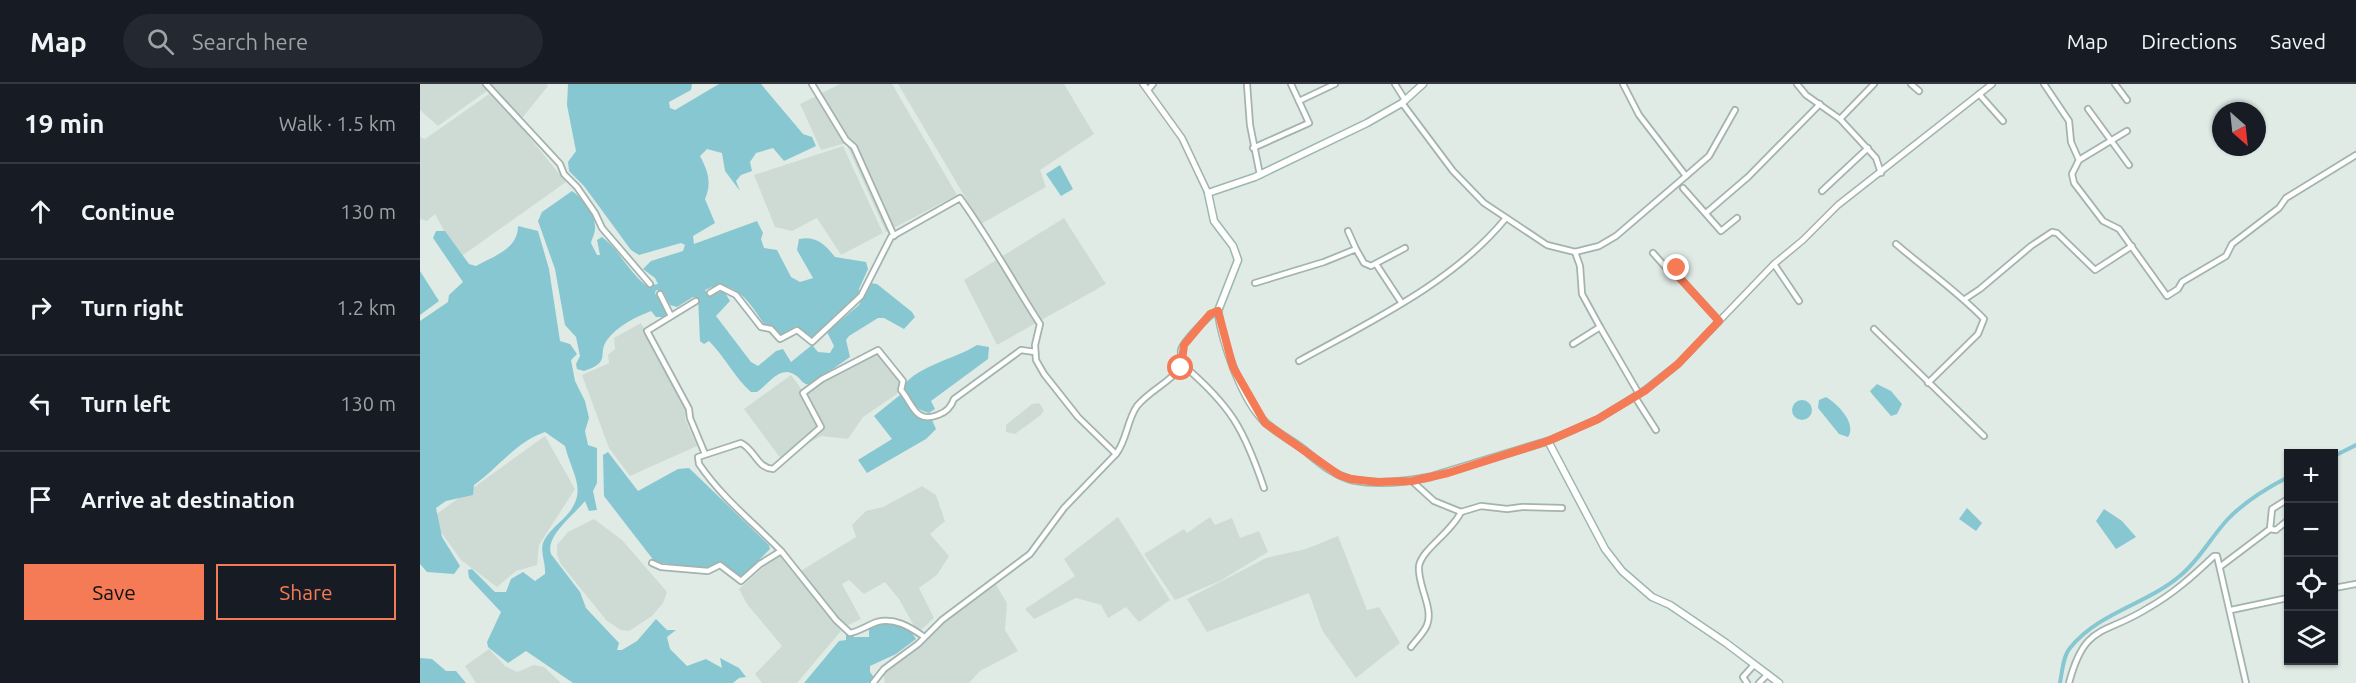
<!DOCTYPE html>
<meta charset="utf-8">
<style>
body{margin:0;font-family:Ubuntu,sans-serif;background:#242831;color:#f1f3f6}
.controls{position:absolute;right:18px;bottom:18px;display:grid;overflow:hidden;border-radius:0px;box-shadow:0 2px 4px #0004}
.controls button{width:54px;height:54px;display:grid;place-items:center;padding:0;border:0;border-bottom:2px solid #363941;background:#171b24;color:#f1f3f6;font:30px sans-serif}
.compass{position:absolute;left:1792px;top:18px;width:54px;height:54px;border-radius:50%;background:#171b24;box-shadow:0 2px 4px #0004;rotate:153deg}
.stop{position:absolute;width:18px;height:18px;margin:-14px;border:4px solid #f47b55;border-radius:50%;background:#fff}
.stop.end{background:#f47b55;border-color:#fff;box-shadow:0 2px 6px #0008}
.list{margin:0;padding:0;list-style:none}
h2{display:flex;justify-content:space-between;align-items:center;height:78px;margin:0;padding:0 24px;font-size:26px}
h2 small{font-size:20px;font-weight:400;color:#9ea1a6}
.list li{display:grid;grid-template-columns:39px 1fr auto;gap:18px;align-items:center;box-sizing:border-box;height:96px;padding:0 24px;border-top:2px solid #363941}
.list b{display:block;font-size:22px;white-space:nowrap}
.list em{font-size:20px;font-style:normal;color:#9ea1a6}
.actions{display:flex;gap:12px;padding:18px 24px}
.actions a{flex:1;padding:14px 0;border:2px solid #f47b55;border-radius:0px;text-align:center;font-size:21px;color:#f47b55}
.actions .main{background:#f47b55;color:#111}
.icon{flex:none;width:33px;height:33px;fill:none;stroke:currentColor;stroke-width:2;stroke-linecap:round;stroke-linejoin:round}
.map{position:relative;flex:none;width:1936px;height:599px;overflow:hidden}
header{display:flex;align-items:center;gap:36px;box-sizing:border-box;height:84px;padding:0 30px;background:#171b24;border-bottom:2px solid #363941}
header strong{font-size:28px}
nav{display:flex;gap:33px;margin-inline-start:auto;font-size:21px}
.search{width:420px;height:54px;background:#242831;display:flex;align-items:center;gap:15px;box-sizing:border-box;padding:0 21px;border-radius:33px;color:#9ea1a6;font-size:22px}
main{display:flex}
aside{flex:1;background:#171b24}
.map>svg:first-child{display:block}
.built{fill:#cedbd5}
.water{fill:#87c7d2}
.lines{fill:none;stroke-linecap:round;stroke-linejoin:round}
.canal{stroke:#87c7d2;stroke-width:4}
.minor-casing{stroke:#a3b3ad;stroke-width:8}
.tertiary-casing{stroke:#a3b3ad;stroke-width:8}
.secondary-casing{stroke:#9eb7ae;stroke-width:9}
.minor{stroke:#fff;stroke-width:4.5}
.tertiary{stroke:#fff;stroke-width:5}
.secondary{stroke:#fff;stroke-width:6}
.route{stroke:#f47b55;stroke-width:8}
</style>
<header>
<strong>Map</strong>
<div class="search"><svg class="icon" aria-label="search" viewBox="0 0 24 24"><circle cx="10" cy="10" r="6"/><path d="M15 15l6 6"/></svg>Search here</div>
<nav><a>Map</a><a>Directions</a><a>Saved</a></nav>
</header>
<main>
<aside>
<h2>19 min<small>Walk · 1.5 km</small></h2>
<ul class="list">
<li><svg class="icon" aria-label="ahead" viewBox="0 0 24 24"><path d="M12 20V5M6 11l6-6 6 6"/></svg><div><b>Continue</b></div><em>130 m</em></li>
<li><svg class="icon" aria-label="right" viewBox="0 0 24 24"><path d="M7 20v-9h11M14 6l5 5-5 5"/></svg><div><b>Turn right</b></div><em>1.2 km</em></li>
<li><svg class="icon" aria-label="left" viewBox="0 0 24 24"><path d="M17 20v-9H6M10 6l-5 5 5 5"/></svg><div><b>Turn left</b></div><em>130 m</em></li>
<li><svg class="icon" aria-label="arrive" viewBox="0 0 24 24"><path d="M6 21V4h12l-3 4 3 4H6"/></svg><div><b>Arrive at destination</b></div></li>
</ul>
<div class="actions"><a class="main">Save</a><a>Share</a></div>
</aside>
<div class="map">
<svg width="1936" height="599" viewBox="0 0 1936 599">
<rect width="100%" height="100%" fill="#e0ebe6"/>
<!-- built -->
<g class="built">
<path d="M0 0H126L128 2 102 34 71 4 18 42 0 26Z"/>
<path d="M420 0H472L537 111 466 148 426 59 401 66 380 20Z"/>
<path d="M478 0H644L674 50 620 86 626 103 561 140Z"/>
<path d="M72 8 146 98 39 174 15 130 7 137 0 135V53L5 55Z"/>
<path d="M423 62 463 149 421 171 397 134 372 147 355 143 334 91Z"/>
<path d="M644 134 686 200 577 261 544 196Z"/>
<path d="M221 239 266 325 265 335 277 362 210 392 189 364 162 291 189 279 188 271 195 265 194 254Z"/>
<path d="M458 268 481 296 477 310 443 333 428 355 401 352 361 375 324 325 371 291 385 310 417 289Z"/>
<path d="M619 319 624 326 621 331 595 350 586 348V341L612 320Z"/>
<path d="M125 352 155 405 119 461 117 481 96 487 77 503 41 476 11 434Z"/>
<path d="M502 402 516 411 525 437 510 450 529 472 517 491 499 504 514 534 498 549 479 515 465 498 444 510 429 496 422 500 441 535 424 543 379 488 436 453 432 441 446 427 463 423Z"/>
<path d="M698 433 750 516 719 538 706 523 688 534 681 521 656 514 614 535 605 525 655 492 644 475Z"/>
<path d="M790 433 795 441 812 434 820 454 839 447 848 468 800 497 755 516 724 470 764 445 767 449Z"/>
<path d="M174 435 202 456 247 508 243 519 232 532 209 547 201 546 187 537 140 479 137 470V461L148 448Z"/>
<path d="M918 452 947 526 959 523 980 559 936 594 902 546 889 509 787 548 767 515 846 474 886 465Z"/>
<path d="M358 470 421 547 377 599H342L335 590 362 562 327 520 319 505Z"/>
<path d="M572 494 587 519 585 546 598 567 560 587 549 599H465L462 583 504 557 518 536Z"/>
<path d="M69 565 85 582 97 588 114 581 124 583 141 599H56L45 582Z"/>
</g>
<!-- water -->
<g class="water">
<path d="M148 0H272L271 6 249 18 250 24 255 26 299 0H341L383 50 392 53 396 62 364 77 353 64 336 69 330 78 332 87 321 91 316 97 320 107 305 87 302 69 287 65 280 72C288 87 292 99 285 115L295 139 273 152 274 160 337 137 343 149 341 155 344 164 357 166 371 193 380 198 393 194 377 166 379 155C396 152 404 159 415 173L446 178 448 185 439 205 440 210 392 253 376 242 361 252 350 241 344 240C330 218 312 191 285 206L288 211 304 207 310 217 296 232 331 278 338 282 356 267 363 265 371 278 392 261 398 268 410 269 414 262 407 248 439 221 450 199 457 200 492 228 495 233 484 245 464 234H458L429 252 426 256 430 273 390 301C383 300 383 298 378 293 361 279 351 298 337 308H331C315 294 305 273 289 257L284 260 280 257 278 214 273 213 257 223 250 221 243 208 236 206 235 209 247 229 244 233H236L231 227C216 233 197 242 187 256 177 270 192 278 164 287L157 285 156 280 160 272 156 253 145 241 135 185 118 137 122 128 152 107C164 115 176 130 175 145 175 150 172 154 171 159L177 171H180L177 156 182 153C200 166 208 188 227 202L238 200 235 194 223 185 231 177 263 167 265 161 261 159 219 171 211 166 164 102 149 87 148 78 156 67 147 21Z"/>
<path d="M640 81 653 105 641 112 626 90Z"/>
<path d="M98 142 118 147 129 185 140 257 150 260 157 270 151 276 155 297 165 317 169 334 165 347 168 361 177 364V399L173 407 177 426 169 427 165 417C154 431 125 452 131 470L160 508 166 524 199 559 197 566H202L217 557 236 535 247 546H256L247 553 250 565 267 582 286 575 302 584 300 574 319 584 326 593 319 594 313 599H153L106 567 88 579 68 563 67 558 81 528 49 494 48 486 52 485 75 508H86L91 495 103 488 115 497 125 490C126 480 120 468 123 459 127 449 137 441 144 434 170 408 152 391 145 362L125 348C97 357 78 384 54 401L53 411 26 417 16 424 22 453 40 482 34 490 7 488 0 480V237L28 218 29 211 43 198 13 154 16 147H25L49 180 56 182C74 172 98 165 98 142Z"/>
<path d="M0 187 19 217 0 231Z"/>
<path d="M557 261 569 263 568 275 511 317 515 325 509 329C495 326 487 314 484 301 500 281 535 275 557 261Z"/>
<path d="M1457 300 1471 307 1482 320 1477 330 1471 332 1452 310 1450 307Z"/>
<path d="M480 311 483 312C492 326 493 336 512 336L516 345 506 355 447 389 438 376 472 355 454 332Z"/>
<path d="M1406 313C1418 320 1437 340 1428 353L1419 350 1398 324 1399 316Z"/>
<circle cx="1382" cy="326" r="10"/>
<path d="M188 368 218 407 258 385 269 384 349 461 350 465 321 494 301 478 283 485 235 478 184 412 183 371Z"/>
<path d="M1547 424 1562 439 1556 447 1539 435Z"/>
<path d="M1684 425 1702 437 1716 453 1696 465 1676 437Z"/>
<path d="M471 534 486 540 496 555 476 570 450 582V588L458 599H384L419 557 426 556V549L431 547 434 553H449V540Z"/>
<path d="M0 574 12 575 26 587H36L46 599H0Z"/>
</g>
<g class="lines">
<!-- canal -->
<g class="canal">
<path d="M1914 372 1936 361"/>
<path d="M1640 599C1642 589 1643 572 1650 564 1679 528 1726 521 1761 491 1780 475 1791 453 1808 435 1825 417 1847 404 1868 393"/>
</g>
<!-- minor casing -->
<g class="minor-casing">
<g id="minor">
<path d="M66 0 140 80 144 90 157 103 175 129 182 144 230 200"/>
<path d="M392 0 426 56 434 63 474 152"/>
<path d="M827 0 830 41 840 91"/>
<path d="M975 0 985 16"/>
<path d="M1203 0 1219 31 1266 92 1289 72 1315 26"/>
<path d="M1377 0 1386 11 1420 35 1456 74 1461 89"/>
<path d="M1491 0 1499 7"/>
<path d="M1624 0 1649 37 1651 58 1659 76 1652 90 1654 99 1683 137 1699 145 1747 212 1758 205 1762 198 1806 172 1812 160 1859 124 1866 114 1936 71"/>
<path d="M1695 0 1707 16"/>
<path d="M728 6 733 0"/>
<path d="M1559 10 1583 37"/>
<path d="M879 17 915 0"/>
<path d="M982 19 1033 87 1064 119 1127 161 1155 168 1160 182 1162 210 1180 243"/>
<path d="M1668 25 1709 81"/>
<path d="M1420 35 1454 0"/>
<path d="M833 64 889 39 871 0"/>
<path d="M1659 76 1707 47"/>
<path d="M1263 104 1301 147 1317 134"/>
<path d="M1402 107 1448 64"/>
<path d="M1286 129 1328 93 1400 20"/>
<path d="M928 147 936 165"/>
<path d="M1476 160C1505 185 1537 207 1564 235L1558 250 1508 299"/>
<path d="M1155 168 1179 162 1196 152 1266 92"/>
<path d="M1233 169 1250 188 1255 187"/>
<path d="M1263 179 1255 187 1258 192 1299 237"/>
<path d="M956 180 981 218"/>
<path d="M1354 180 1379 217"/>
<path d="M835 199 904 178 936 165 944 179 951 182 985 164"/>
<path d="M290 209 300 203 316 211 341 243 351 245 360 255 377 246 392 258 441 212 471 153 540 114C569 154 593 198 620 240L615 261 616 276 624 290 658 333 696 370 644 424 610 470 522 536 498 560 464 585 453 599"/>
<path d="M240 210 251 232"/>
<path d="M1545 215 1560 205 1611 162 1632 148 1637 149 1675 186 1712 162"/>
<path d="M276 217 227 247 269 325 270 334 285 370"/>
<path d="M1454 245 1564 352"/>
<path d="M1153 260 1180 243 1219 310"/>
<path d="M879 277C951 237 1034 198 1086 134"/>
<path d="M763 281C811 322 824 345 844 404"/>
<path d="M1215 313 1236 346"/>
<path d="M696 370C707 356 707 336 717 322 730 306 751 298 763 281 763 276 760 271 761 266 763 258 790 229 798 227"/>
<path d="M992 397 1014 417 1041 428 1061 422 1087 425 1102 423 1142 424"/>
<path d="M1850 445 1856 446 1868 436"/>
<path d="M361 467C332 437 303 415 279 380L278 373 321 359C335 366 337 384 353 385L401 343 383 309 402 295 458 266 483 297 481 306C493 320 495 340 518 331 527 328 531 323 534 315L601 266 615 268"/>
<path d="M232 479 241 483 288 487 300 481 321 497 340 480 361 467 416 536 430 549C440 547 448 541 457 538 474 533 490 543 503 552"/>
<path d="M1801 482 1850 445 1852 425 1868 415"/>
<path d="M1914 504 1936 500"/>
<path d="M1811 526 1868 514"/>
<path d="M991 563C996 556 1004 549 1007 541 1014 524 997 501 999 482 1002 465 1031 449 1041 428"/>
<path d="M1327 599 1323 593 1333 582"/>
<path d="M1339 599 1348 590"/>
<path d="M1649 599C1665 538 1684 552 1728 524 1753 510 1773 492 1794 472H1797L1826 599"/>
</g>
</g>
<!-- tertiary casing -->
<g class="tertiary-casing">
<g id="tertiary">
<path d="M723 0 762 54 788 109"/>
<path d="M1128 357 1178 335 1225 306 1258 280 1354 180 1383 156 1418 121 1572 0"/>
</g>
</g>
<!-- secondary casing -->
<g class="secondary-casing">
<path id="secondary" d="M1003 0 982 19 947 39 835 93 788 109 794 137 813 162 818 176 798 227C802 258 822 317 846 339 857 349 871 356 883 365 898 377 914 392 933 396 959 401 985 398 1010 393L1128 357 1185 465 1202 487 1232 513 1250 521 1306 559 1359 599"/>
</g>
<!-- minor -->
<use href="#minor" class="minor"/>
<!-- tertiary -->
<use href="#tertiary" class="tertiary"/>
<!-- secondary -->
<use href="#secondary" class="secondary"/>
</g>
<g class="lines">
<!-- route -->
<path class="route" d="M761 284 764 261 790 230 798 227 813 283 845 339 919 391 931 395 957 398 992 397 1028 389 1128 357 1178 335 1226 306 1258 280 1299 237 1258 192 1255 187 1257 184"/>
</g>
</svg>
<div class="controls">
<button>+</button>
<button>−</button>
<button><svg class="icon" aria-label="locate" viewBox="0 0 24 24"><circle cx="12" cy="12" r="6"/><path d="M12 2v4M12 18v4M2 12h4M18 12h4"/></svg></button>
<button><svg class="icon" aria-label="layers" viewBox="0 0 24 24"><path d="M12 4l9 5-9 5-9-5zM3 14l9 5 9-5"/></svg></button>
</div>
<svg class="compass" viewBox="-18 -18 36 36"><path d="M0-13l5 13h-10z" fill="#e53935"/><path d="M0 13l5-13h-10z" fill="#9ea1a6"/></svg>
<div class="stop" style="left:761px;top:284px"></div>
<div class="stop end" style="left:1257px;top:184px"></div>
</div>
</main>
